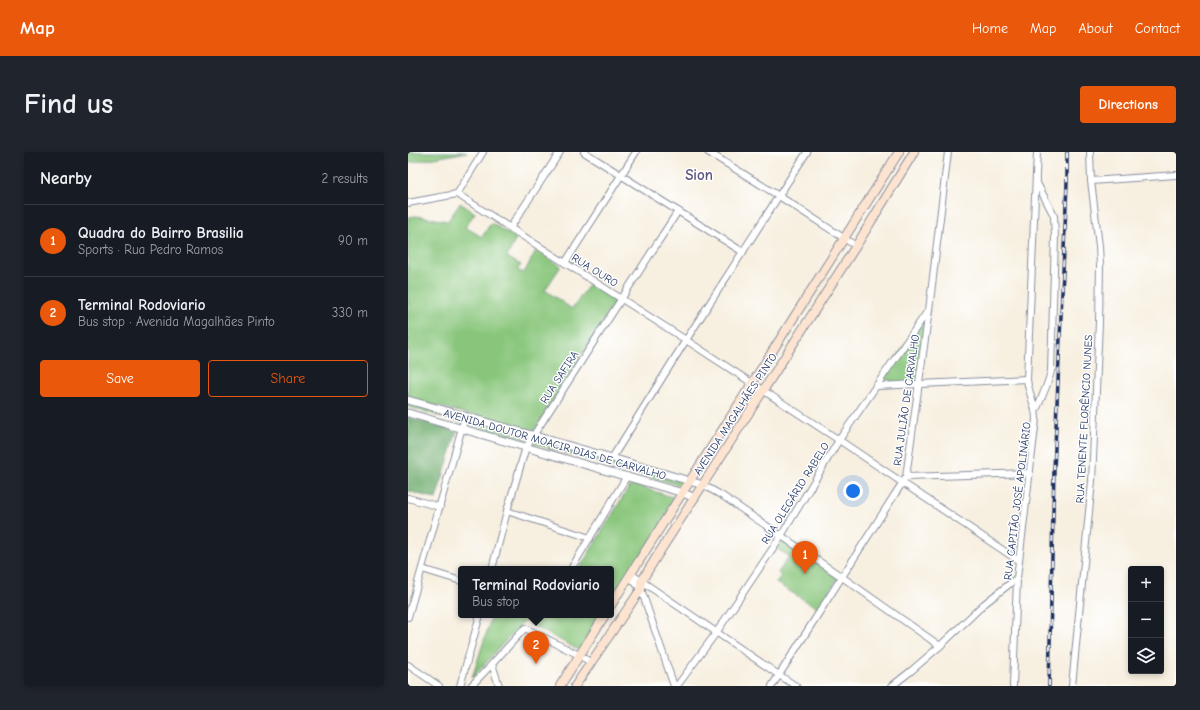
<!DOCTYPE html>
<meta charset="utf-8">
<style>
body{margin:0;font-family:"Comic Neue",sans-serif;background:#20242c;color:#f1f3f6}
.controls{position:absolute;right:12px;bottom:12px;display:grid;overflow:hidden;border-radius:4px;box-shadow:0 2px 6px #0003}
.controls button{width:36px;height:36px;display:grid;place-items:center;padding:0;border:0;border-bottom:1px solid #363941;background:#171b24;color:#f1f3f6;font:20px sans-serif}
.you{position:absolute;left:445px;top:339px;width:14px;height:14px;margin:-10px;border:3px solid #fff;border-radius:50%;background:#1a73e8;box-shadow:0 0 0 6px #1a73e833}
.badge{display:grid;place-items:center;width:26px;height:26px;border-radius:50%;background:#ea580c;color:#fff;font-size:13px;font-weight:700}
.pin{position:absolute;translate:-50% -33px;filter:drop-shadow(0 1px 2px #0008)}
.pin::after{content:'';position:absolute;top:21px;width:14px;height:12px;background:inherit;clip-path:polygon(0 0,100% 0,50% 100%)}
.popup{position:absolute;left:50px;top:414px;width:156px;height:52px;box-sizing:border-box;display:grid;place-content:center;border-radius:4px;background:#171b24;filter:drop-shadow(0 1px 3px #0005);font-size:13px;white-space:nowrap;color:#9ea1a6}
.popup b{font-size:15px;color:#f1f3f6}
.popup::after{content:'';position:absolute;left:50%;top:100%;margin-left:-8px;border:8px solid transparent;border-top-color:#171b24}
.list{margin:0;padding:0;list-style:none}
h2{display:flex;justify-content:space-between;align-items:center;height:52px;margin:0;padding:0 16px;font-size:17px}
h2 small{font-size:13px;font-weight:400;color:#9ea1a6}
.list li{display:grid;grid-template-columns:26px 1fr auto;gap:12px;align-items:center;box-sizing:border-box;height:72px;padding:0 16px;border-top:1px solid #363941}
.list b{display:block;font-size:15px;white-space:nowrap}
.list p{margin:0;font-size:13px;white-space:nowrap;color:#9ea1a6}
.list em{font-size:13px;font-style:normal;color:#9ea1a6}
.actions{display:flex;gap:8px;padding:12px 16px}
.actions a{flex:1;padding:9px 0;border:1px solid #ea580c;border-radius:4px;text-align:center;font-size:14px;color:#ea580c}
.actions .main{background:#ea580c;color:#fff}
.icon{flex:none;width:22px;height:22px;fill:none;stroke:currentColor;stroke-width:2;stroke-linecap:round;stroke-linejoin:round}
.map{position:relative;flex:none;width:768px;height:534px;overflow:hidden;border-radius:4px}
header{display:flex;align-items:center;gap:24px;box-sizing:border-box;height:56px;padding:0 20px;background:#ea580c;color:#fff}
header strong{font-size:19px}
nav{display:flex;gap:22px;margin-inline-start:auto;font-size:14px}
.intro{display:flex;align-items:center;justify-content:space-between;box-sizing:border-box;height:96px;padding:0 24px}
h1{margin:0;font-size:28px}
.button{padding:10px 18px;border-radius:4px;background:#ea580c;color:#fff;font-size:14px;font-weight:700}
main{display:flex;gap:24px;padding:0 24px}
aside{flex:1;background:#171b24;border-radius:4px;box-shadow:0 2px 6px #0003}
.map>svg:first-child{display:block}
.green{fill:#89c67c;stroke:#527a6d}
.forest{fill:#6eab6c;stroke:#446d65}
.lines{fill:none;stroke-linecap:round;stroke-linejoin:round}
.minor-casing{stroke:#898f9e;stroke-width:8}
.tertiary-casing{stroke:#898f9e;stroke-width:9}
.secondary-casing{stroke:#898f9e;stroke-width:10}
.minor{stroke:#fff;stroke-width:6}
.tertiary{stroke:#fff;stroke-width:7}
.secondary{stroke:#fde4d1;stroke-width:8}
.rail-casing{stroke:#1b2f5e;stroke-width:3.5}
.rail{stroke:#fff;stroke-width:2;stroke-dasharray:6;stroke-linecap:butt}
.labels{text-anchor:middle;stroke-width:3;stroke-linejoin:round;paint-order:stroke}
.street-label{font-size:11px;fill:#1b2f5e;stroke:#fff}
.district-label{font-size:15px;font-weight:bold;fill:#5d547f;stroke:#fff}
</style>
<header>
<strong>Map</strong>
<nav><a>Home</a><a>Map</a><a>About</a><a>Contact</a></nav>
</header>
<div class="intro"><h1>Find us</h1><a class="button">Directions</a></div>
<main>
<aside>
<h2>Nearby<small>2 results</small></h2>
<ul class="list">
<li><span class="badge">1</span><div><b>Quadra do Bairro Brasilia</b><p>Sports · Rua Pedro Ramos</p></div><em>90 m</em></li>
<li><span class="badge">2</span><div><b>Terminal Rodoviario</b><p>Bus stop · Avenida Magalhães Pinto</p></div><em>330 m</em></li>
</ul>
<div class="actions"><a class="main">Save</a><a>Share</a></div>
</aside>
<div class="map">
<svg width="768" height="534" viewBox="0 0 768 534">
<rect width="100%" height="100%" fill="#fff"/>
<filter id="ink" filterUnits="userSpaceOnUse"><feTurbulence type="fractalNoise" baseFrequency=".025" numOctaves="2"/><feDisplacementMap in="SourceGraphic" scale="8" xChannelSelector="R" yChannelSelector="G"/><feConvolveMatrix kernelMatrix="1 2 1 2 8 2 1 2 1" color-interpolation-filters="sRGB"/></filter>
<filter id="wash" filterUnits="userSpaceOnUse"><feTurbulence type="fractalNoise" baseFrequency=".012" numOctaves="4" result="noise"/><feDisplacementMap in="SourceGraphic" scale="16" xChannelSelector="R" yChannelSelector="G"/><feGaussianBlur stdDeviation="0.9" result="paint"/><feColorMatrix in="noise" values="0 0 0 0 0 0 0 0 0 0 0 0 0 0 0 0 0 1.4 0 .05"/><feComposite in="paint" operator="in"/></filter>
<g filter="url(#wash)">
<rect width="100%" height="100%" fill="#f7efdf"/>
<!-- green -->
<g class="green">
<path d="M0 0H59L0 11Z"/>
<path d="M52 51 67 61 57 75 74 85 83 71 108 86 99 105 113 113 109 118 116 121 128 98 153 114 137 138 164 157 183 130 209 147 125 280 0 246V65L8 64 40 69Z"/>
<path d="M521 158 510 232 469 234Z"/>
<path d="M0 251 119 285 118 289 0 255Z"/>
<path d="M127 287 276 330 274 334 126 292Z"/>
<path d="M223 332 271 347 203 449V417H171Z"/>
<path d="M374 388 430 426 410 456 368 431 373 424 370 421 381 404 369 397Z"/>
<path d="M84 463H194L171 498 116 469 64 526Z"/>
</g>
<!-- forest -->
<path class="forest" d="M0 265 49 280 28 347 0 339Z"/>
</g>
<g filter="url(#ink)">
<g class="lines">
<!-- minor casing -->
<g class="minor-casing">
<g id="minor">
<path d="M176 0 335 100"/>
<path d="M300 0 371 44 448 94"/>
<path d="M683 29 768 23"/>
<path d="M49 42 75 0"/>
<path d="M0 51 49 42 278 188 431 288 611 409"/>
<path d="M102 76 152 0"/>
<path d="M157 111 228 0"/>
<path d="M469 234 619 227"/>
<path d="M628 258C634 245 640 233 643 219L647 85 646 64 628 29"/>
<path d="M204 306 278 188 399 0"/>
<path d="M498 325 622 321"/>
<path d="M295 333 313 343 434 425 532 494"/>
<path d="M0 346 32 355"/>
<path d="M99 359 182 386"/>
<path d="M14 417 53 429"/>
<path d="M84 417 99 359 118 295 270 59"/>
<path d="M163 417 219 324"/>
<path d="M223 422 371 523 388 534"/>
<path d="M221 424 233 437 266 534"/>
<path d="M0 465 57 265"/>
<path d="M0 513 31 534"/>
<path d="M52 534 72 463"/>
<path d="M63 534 84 512"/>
<path d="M91 534 84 512 117 476 171 503 182 510"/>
<path d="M269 534 308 481 373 384 431 288 519 160"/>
<path d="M364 534 498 325 521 158 540 0"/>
<path d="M484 534 503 519 532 494 576 452 609 426"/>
<path d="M605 534 609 426 628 267C628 253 620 241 619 227L629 0"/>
<path d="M664 534 684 329 691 170 692 114 691 94 683 29 682 0"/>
</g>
</g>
<!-- tertiary casing -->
<g class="tertiary-casing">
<g id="tertiary">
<path d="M0 248 204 306 295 333"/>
<path d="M0 261 275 341 287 346"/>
</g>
</g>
<!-- secondary casing -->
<g class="secondary-casing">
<g id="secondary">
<path d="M203 453 491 0"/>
<path d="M152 534 197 463"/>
<path d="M167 534 233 437V430L249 404 448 94 506 0"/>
</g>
</g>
<!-- minor -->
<use href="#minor" class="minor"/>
<!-- tertiary -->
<use href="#tertiary" class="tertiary"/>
<!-- secondary -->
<use href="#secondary" class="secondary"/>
<!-- rail casing -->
<g class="rail-casing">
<path id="rail" d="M641 534 646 318 659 31V0"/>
</g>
<!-- rail -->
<use href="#rail" class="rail"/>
</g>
</g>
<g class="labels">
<!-- street labels -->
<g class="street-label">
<text transform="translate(187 118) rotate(32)" y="4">RUA OURO</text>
<text transform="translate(151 225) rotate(-57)" y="4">RUA SAFIRA</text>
<text transform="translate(498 248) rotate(-82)" y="4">RUA JULIÃO DE CARVALHO</text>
<text transform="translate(327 262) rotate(-57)" y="4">AVENIDA MAGALHÃES PINTO</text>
<text transform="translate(676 267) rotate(-87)" y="4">RUA TENENTE FLORÊNCIO NUNES</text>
<text transform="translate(147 292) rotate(16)" y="4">AVENIDA DOUTOR MOACIR DIAS DE CARVALHO</text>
<text transform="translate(387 341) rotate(-58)" y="4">RUA OLEGÁRIO RABELO</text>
<text transform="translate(609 349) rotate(-83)" y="4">RUA CAPITÃO JOSÉ APOLINÁRIO</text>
</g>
<!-- district labels -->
<g class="district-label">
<text x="291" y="28">Sion</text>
</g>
</g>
</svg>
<div class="controls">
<button>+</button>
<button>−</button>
<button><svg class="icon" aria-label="layers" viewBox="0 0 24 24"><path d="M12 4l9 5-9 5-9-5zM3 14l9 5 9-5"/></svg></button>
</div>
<div class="you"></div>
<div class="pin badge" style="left:397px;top:422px">1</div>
<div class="pin badge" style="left:128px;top:512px">2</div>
<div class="popup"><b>Terminal Rodoviario</b>Bus stop</div>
</div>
</main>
